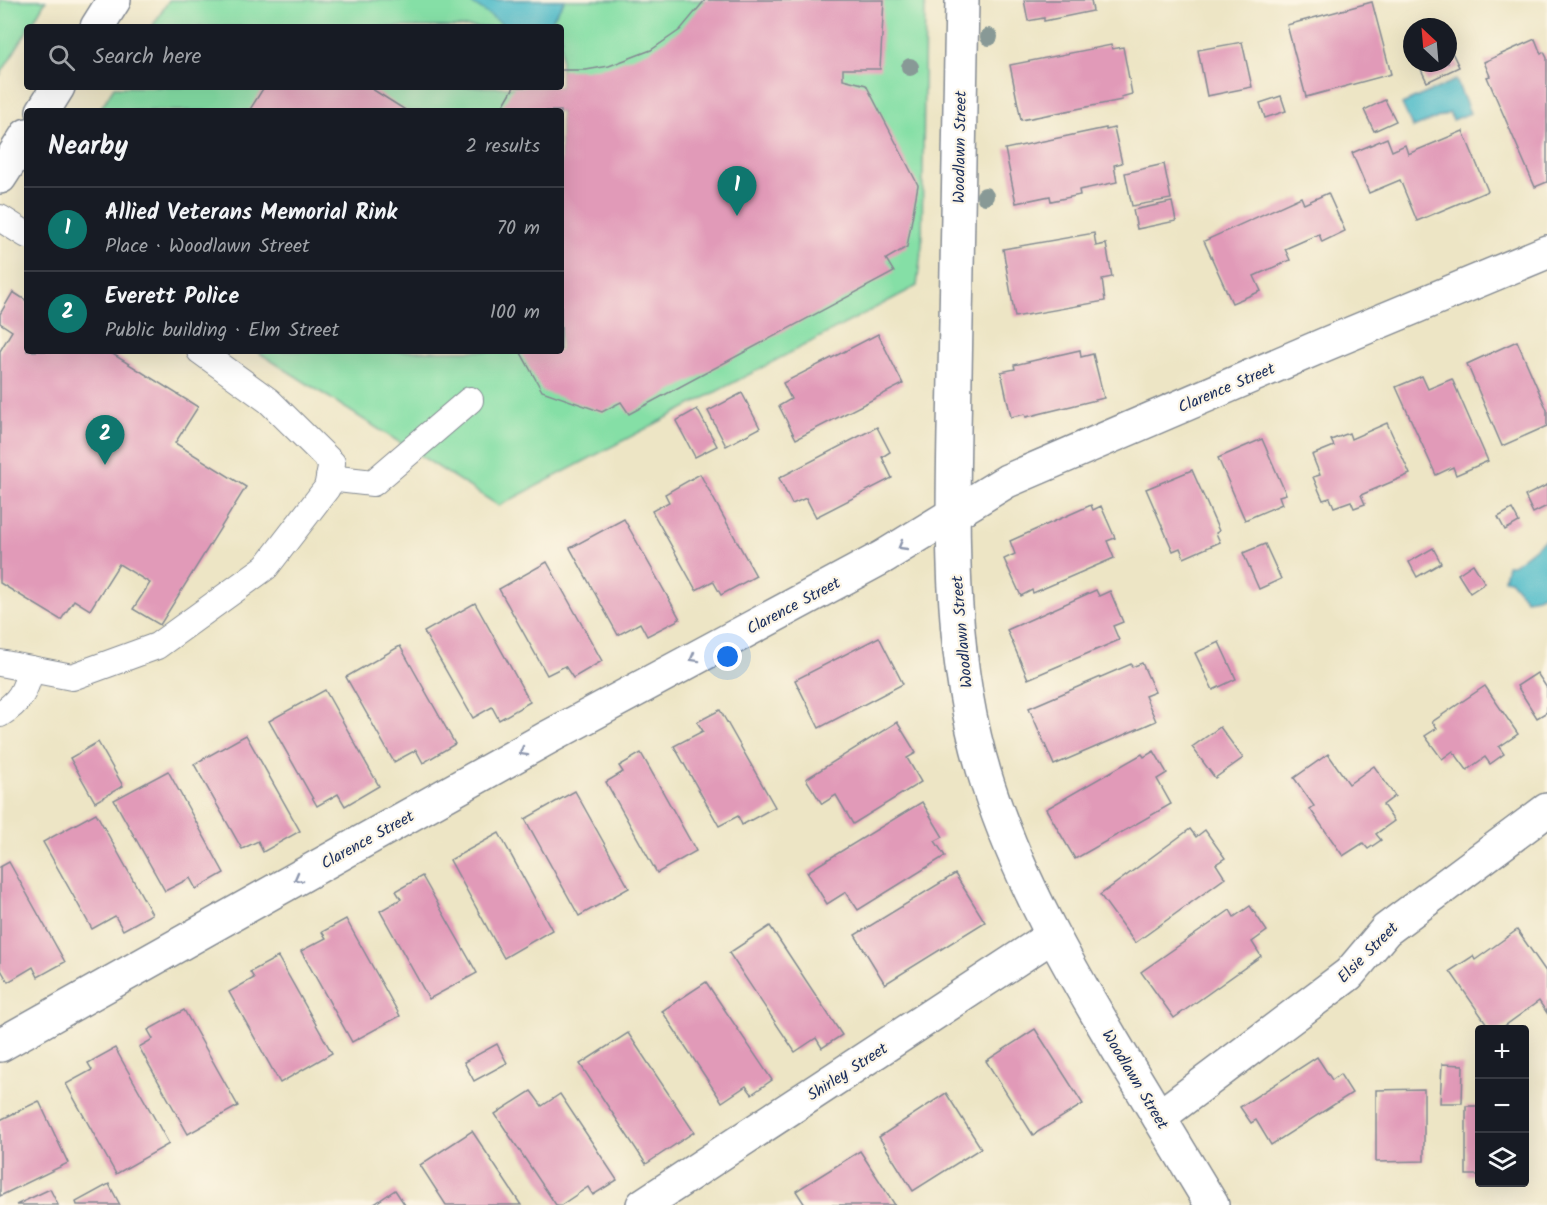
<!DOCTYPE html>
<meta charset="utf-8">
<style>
body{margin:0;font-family:Kalam,sans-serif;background:#20242c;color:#f1f3f6}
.controls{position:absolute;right:18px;bottom:18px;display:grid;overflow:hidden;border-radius:6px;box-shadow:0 6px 24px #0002}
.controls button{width:54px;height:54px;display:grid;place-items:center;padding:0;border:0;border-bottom:2px solid #363941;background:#171b24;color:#f1f3f6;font:30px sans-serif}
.compass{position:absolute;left:1403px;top:18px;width:54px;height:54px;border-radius:50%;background:#171b24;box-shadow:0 6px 24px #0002;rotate:334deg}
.you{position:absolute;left:728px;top:657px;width:21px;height:21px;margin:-15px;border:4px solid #fff;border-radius:50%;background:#1a73e8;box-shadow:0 0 0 9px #1a73e833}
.badge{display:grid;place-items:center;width:39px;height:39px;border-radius:50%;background:#0f766e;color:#fff;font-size:20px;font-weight:700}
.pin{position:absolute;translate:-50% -50px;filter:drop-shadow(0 2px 3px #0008)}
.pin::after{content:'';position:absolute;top:32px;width:21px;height:18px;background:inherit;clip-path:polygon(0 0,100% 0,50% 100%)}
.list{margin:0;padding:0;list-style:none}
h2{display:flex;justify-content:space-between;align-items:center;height:78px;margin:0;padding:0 24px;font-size:26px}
h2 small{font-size:20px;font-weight:400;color:#9ea1a6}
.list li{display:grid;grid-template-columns:39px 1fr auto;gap:18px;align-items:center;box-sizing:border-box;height:84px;padding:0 24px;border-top:2px solid #363941}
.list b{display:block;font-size:22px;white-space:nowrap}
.list p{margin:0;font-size:20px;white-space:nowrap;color:#9ea1a6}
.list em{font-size:20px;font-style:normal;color:#9ea1a6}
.icon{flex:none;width:33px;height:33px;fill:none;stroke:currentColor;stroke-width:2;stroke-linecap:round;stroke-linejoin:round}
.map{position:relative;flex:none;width:1547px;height:1205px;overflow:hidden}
.search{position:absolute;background:#171b24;box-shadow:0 6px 24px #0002;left:24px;top:24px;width:540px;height:66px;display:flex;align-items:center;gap:15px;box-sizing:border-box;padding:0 21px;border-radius:6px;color:#9ea1a6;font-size:22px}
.panel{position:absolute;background:#171b24;box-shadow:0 6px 24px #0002;left:24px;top:108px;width:540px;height:246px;border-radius:6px}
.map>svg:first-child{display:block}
.green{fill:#85dfa6;stroke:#508782;stroke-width:1.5}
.water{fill:#4fbcc9;stroke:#357694;stroke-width:1.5}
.building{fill:#e19ab8}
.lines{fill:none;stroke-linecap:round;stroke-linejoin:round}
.service-casing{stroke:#848a92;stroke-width:28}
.minor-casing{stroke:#848a92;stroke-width:36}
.tertiary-casing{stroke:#848a92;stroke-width:36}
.secondary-casing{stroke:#848a92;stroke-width:36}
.service{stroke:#fff;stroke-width:26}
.minor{stroke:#fff;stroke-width:33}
.tertiary{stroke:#fff;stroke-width:33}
.secondary{stroke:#fff;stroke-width:33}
.tree{fill:#889996}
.oneway{stroke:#8d97ae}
.labels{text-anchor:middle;stroke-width:4.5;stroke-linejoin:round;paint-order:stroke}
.street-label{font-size:16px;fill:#1b2f5e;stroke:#fcf5e5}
</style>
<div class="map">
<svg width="1547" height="1205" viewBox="0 0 1547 1205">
<rect width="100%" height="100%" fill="#fcf5e5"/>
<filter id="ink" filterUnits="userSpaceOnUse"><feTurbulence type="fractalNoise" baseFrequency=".0167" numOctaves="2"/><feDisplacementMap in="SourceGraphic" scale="12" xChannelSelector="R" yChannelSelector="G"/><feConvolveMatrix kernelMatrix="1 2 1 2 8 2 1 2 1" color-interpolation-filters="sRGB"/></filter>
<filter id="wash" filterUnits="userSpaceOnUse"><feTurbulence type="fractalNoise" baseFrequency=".008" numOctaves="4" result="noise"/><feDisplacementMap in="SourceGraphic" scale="24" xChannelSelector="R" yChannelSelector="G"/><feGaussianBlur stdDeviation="1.35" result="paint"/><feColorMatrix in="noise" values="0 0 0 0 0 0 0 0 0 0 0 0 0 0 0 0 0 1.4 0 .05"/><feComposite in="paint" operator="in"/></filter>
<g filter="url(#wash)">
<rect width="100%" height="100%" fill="#ede5c5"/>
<!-- green -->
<g class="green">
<path d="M0 0H46L30 27H27V31L0 75Z"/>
<path d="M169 0H925L922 245 917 286 499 506 256 351H561V111H99L114 87H561V27H152Z"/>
</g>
<!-- water -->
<g class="water">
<path d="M467 0H565L547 27H507Z"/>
<path d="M1456 80 1470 113 1453 120 1449 113 1413 128 1402 104Z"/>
<path d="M1547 538V594L1545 593 1537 597 1526 599 1510 580 1504 579 1507 565H1513Z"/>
</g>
<g id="blocks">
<!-- building -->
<g class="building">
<path d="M705 0H884L880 69H843V79L866 85 918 185 907 247 886 259 894 272 629 414 621 402 602 412 542 391 520 351H561V111H500L514 87H561V70H586L609 66 651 50 680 30Z"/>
<path d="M1024 0H1091L1093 11 1044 21V18L1028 21Z"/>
<path d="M1372 2 1391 74 1306 97 1287 25Z"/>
<path d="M1535 39 1541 54 1544 52 1547 58V182L1535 187 1487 77 1490 76 1484 62Z"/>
<path d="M1242 42 1252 87 1207 96 1198 50Z"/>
<path d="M1448 44 1459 67 1427 82 1418 63H1448Z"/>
<path d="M1111 45 1112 49 1123 47 1132 94 1121 97 1122 100 1021 120 1010 65Z"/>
<path d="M264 87H369L407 111H249Z"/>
<path d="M1281 96 1286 111 1265 118 1260 103Z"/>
<path d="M1385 100 1396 121 1374 131 1364 110Z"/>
<path d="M1106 128V130L1114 128 1122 163 1114 165 1117 182 1079 190 1080 195 1051 201 1050 196 1016 203 1005 149Z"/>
<path d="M1463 131 1488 191 1417 221 1400 180 1369 193 1352 153 1387 138 1392 151 1405 145 1408 154Z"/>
<path d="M1164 164 1171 199 1132 206 1125 173Z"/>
<path d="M1328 193 1345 231 1322 242 1319 234 1285 249 1290 260 1254 276 1261 291 1232 303 1204 241 1301 197 1304 204Z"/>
<path d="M1172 202 1176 221 1137 229 1133 210Z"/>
<path d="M1094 233 1096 246 1106 244 1112 277 1102 279 1105 301 1015 317 1003 249Z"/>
<path d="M13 292 27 301V351H108L198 407 175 443 246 487 160 625 133 609 150 583 119 564 90 610 74 600 61 620 0 583V351L12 331 0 323V314Z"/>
<path d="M878 334 903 384 796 439 779 406 791 399 783 383Z"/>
<path d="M1517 341 1547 410V426L1502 446 1467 364Z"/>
<path d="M1080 350 1081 357 1093 354 1104 398 1026 417 1025 414 1011 417 1001 372 1015 369 1014 365Z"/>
<path d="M1422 376 1428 389 1452 379 1488 461 1456 475 1453 467 1436 475 1396 387Z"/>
<path d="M742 393 760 428 726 446 708 411Z"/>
<path d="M697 409 717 446 695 457 676 421Z"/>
<path d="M1387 423 1410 474 1361 495 1365 504 1354 508 1351 501 1334 507 1330 498 1323 500 1313 477 1320 475 1312 455 1334 446 1331 440 1349 433 1351 439Z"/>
<path d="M877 427 890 452 882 457 892 478 816 517 806 498 792 504 779 478Z"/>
<path d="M1262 439 1286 494 1279 496 1282 504 1245 520 1218 458Z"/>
<path d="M1192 470 1219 531 1216 533 1220 542 1184 558 1180 548 1173 551 1146 489Z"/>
<path d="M700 474 756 576 721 595 713 581 696 590 652 511 669 502 665 494Z"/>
<path d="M1547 485V506L1533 513 1525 496Z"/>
<path d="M1091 505 1093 510 1101 506 1115 538 1107 541 1114 558 1033 593 1032 590 1021 596 1004 559 1015 554 1010 541Z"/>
<path d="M1512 509 1519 522 1505 530 1498 517Z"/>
<path d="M624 519 680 619 647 636 640 623 618 635 570 548Z"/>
<path d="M1265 544 1281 579 1259 589 1243 553Z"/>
<path d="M1433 548 1441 563 1417 577 1409 562Z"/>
<path d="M547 562 602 661 573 678 565 666 547 675 499 589Z"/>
<path d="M1473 564 1485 583 1470 593 1458 574Z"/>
<path d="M1096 590 1099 596 1110 591 1123 622 1113 626 1119 640 1028 679 1007 630Z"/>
<path d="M475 603 530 702 499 720 492 707 473 718 424 632Z"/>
<path d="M879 637 903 684 819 728 795 680Z"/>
<path d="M1219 642 1236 679 1213 690 1195 653Z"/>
<path d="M400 646 455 744 423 763 416 750 394 762 346 677Z"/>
<path d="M1142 663 1155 692 1145 696 1156 721 1054 765 1029 708 1131 664 1132 667Z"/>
<path d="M1537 673 1547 688V712L1537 718 1517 686Z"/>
<path d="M1485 686 1518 734 1499 747 1504 754 1490 764 1485 757 1467 770 1453 751 1442 759 1425 736 1437 728 1432 722Z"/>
<path d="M325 690 379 786 345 806 338 794 317 806 269 721Z"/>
<path d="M720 710 775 807 742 825 738 816 719 826 674 746 703 731 697 722Z"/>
<path d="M897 722 916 753 907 758 921 782 853 824 836 795 822 804 806 779Z"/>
<path d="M1220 727 1243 758 1215 778 1192 747Z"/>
<path d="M246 735 300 831 263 852 258 841 242 849 194 764Z"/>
<path d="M98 742 123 786 95 802 70 758Z"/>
<path d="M1154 751 1167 773 1157 779 1171 804 1075 859 1046 809 1142 754 1144 757Z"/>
<path d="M641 753 696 851 657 873 606 782 623 772 619 766Z"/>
<path d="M1328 754 1349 784 1374 766 1395 796 1383 805 1394 821 1376 834 1381 840 1368 849 1363 843 1343 856 1310 809 1314 806 1294 778Z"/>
<path d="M168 771 224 873 196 889 190 878 165 891 114 800Z"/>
<path d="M575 791 629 888 579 916 525 819Z"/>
<path d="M922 802 943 837 935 841 945 856 858 910 846 892 827 904 807 872Z"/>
<path d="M96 813 152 914 123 930 115 916 92 929 43 842Z"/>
<path d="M1190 829 1196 837 1205 830 1225 858 1216 864 1225 878 1135 943 1100 895Z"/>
<path d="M499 833 552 930 504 958 450 860Z"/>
<path d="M9 862 65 962 38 977 33 967 8 982 0 968V867Z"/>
<path d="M955 874 985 922 885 984 855 935Z"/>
<path d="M422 876 477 973 429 999 380 911 401 899 396 891Z"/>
<path d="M1250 906 1267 931 1252 942 1261 956 1174 1018 1141 972 1230 910 1234 917Z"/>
<path d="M346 919 400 1016 352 1042 301 951 326 938 322 932Z"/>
<path d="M770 926 842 1035 822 1048 816 1038 795 1052 729 953Z"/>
<path d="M1517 930 1547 973V1013L1539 1001 1499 1030H1491L1450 971 1473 956 1475 960Z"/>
<path d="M278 957 332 1053 280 1083 229 992 254 978 250 972Z"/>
<path d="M706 982 772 1080 752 1094 746 1086 722 1102 662 1011Z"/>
<path d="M184 1010 238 1106 188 1134 139 1047 153 1039 148 1030Z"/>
<path d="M1035 1029 1083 1104 1033 1135 986 1061Z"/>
<path d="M628 1033 694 1132 646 1164 580 1064Z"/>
<path d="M497 1044 507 1063 474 1081 464 1062Z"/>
<path d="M115 1048 169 1144 116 1174 66 1084 92 1070 88 1063Z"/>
<path d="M1317 1057 1332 1080 1340 1074 1352 1093 1271 1145 1256 1120 1251 1123 1240 1107Z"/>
<path d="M1442 1064 1463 1065 1462 1103H1440Z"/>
<path d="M1424 1089V1161L1376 1162V1090Z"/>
<path d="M531 1091 542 1106 560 1094 617 1180 593 1195 588 1187 561 1205H556L495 1114Z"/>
<path d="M946 1093 981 1148 913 1191 879 1137Z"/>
<path d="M39 1101 68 1163 0 1196V1120Z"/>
<rect x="1466" y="1106" width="14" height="69"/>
<path d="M472 1131 521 1205H446L420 1165Z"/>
<path d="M860 1151 895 1205H805L796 1191Z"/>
<path d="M109 1184 120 1205H77L76 1202Z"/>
<path d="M50 1189 58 1205H16Z"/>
<path d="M395 1190 405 1205H373Z"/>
</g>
</g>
</g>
<g filter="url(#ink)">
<use href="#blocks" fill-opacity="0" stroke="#848a92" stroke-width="1.5"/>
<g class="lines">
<!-- service casing -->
<g class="service-casing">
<g id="service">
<path d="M0 218 27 235"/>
<path d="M329 478 373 483 470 400"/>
<path d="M0 663 72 677 157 646 266 567 327 488 332 463 269 401 200 351"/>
<path d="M0 714C20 702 25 691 31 669"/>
</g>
</g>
<!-- minor casing -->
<g class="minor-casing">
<g id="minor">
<path d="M0 1045 547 738 883 557 1007 481 1326 344 1547 252"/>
<path d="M1159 1117 1349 974 1386 930 1547 810"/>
<path d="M643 1205 1052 936"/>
</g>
</g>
<!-- tertiary casing -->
<g class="tertiary-casing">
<path id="tertiary" d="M962 0C960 125 957 250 955 375 953 511 945 654 988 785 1020 883 1071 971 1123 1058 1153 1107 1182 1156 1212 1205"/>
</g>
<!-- secondary casing -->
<g class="secondary-casing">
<g id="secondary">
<path d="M97 27 114 0"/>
<path d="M43 111 58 87"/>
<path d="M0 177 27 135"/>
</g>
</g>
<!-- service -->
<use href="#service" class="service"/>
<!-- minor -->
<use href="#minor" class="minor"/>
<!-- tertiary -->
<use href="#tertiary" class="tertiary"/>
<!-- secondary -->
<use href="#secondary" class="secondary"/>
</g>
<!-- trees -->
<g class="tree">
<circle cx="989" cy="37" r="9"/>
<circle cx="910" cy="67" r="9"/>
<circle cx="985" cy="196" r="9"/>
</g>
<!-- one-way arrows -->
<defs><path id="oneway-chevron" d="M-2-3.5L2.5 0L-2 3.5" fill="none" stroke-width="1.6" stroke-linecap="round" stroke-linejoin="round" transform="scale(1.5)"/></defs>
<g class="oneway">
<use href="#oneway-chevron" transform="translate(902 546) rotate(150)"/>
<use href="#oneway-chevron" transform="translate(694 658) rotate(151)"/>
<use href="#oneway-chevron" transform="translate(523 752) rotate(151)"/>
<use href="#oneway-chevron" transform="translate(298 878) rotate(151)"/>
</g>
</g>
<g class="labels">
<!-- street labels -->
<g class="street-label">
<text transform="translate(959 147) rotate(-89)" y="6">Woodlawn Street</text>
<text transform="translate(1226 387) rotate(-23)" y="6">Clarence Street</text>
<text transform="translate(793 605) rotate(-28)" y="6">Clarence Street</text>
<text transform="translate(961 632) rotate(-95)" y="6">Woodlawn Street</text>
<text transform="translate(367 839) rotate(-29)" y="6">Clarence Street</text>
<text transform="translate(1367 952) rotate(-45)" y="6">Elsie Street</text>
<text transform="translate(847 1071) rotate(-33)" y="6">Shirley Street</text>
<text transform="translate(1136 1079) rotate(59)" y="6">Woodlawn Street</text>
</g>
</g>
</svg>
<div class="controls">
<button>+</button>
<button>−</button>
<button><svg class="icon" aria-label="layers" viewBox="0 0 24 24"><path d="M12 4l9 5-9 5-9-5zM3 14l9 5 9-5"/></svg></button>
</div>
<svg class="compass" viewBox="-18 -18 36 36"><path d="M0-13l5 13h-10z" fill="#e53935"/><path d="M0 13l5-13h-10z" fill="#9ea1a6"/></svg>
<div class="you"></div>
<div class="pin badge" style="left:737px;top:216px">1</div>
<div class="pin badge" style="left:105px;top:465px">2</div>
<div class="search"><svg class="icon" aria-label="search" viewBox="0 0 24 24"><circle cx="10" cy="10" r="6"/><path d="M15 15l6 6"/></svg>Search here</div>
<section class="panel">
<h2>Nearby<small>2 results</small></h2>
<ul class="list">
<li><span class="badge">1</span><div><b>Allied Veterans Memorial Rink</b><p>Place · Woodlawn Street</p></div><em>70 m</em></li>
<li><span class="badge">2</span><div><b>Everett Police</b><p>Public building · Elm Street</p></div><em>100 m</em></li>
</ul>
</section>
</div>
